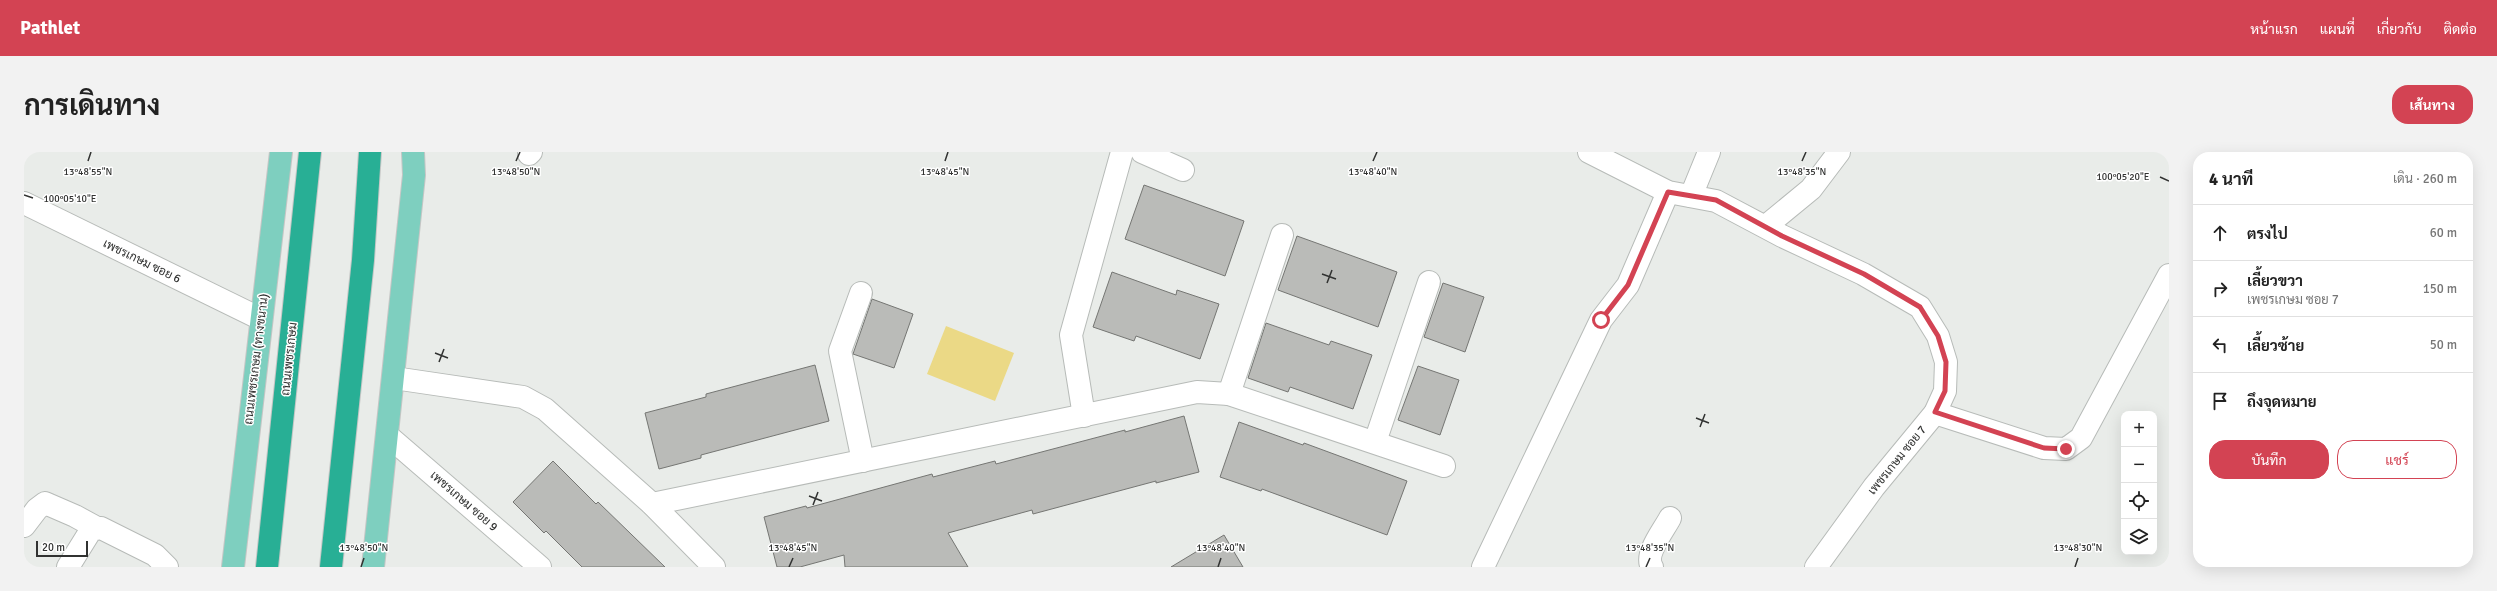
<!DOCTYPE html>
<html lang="th">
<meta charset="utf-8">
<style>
body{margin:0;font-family:Signika,Sarabun,sans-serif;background:#f2f2f2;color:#222}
.controls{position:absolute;right:12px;bottom:12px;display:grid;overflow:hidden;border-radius:8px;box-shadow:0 4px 16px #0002}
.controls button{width:36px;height:36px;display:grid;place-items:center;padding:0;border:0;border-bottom:1px solid #e0e0e0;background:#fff;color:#222;font:20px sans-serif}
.scale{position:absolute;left:12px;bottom:10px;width:52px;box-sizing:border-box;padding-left:4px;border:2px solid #313231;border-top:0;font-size:11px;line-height:14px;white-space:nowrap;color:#313231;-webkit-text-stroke:3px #fff;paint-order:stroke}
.stop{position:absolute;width:12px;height:12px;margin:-9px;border:3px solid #d34353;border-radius:50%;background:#fff}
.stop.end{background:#d34353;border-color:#fff;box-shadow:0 1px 4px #0008}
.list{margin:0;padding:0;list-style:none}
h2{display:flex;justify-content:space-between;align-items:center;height:52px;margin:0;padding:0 16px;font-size:17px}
h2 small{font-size:13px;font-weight:400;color:#767676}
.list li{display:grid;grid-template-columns:26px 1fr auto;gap:12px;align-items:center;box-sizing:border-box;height:56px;padding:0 16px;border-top:1px solid #e0e0e0}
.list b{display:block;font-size:15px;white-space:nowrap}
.list p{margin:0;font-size:13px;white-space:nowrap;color:#767676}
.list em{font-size:13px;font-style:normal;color:#767676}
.actions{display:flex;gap:8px;padding:12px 16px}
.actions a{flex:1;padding:9px 0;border:1px solid #d34353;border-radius:16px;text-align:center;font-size:14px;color:#d34353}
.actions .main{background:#d34353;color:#fff}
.icon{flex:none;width:22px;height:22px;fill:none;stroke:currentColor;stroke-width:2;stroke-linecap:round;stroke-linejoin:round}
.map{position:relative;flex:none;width:2145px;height:415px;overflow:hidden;border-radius:16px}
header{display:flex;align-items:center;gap:24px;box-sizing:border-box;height:56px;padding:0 20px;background:#d34353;color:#fff}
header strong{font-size:19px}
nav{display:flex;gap:22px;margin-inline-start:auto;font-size:14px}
.intro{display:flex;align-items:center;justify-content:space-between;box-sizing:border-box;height:96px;padding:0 24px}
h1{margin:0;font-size:28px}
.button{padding:10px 18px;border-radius:16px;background:#d34353;color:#fff;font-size:14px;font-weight:700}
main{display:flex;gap:24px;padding:0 24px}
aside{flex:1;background:#fff;border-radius:16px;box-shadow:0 4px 16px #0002}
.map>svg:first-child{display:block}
.green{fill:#ebd986}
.building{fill:#babbb8;stroke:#757673}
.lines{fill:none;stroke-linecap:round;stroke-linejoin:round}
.minor-casing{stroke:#b7bbb8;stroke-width:24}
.major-casing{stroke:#c5c6c5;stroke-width:24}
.highway-casing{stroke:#c5c6c5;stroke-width:24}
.minor{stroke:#fff;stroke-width:22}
.major{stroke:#7ecfbf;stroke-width:22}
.highway{stroke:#28af95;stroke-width:22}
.route{stroke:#d34353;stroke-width:5}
.ticks{fill:none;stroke:#313231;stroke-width:1.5}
.labels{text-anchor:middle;stroke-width:3;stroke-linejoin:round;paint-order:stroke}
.street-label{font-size:12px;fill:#313231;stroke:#fff}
.ticks-label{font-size:10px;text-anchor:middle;fill:#313231;stroke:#fff;stroke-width:3;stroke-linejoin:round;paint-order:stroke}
</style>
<header>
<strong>Pathlet</strong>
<nav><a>หน้าแรก</a><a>แผนที่</a><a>เกี่ยวกับ</a><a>ติดต่อ</a></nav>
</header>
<div class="intro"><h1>การเดินทาง</h1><a class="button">เส้นทาง</a></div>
<main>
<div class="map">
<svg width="2145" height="415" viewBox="0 0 2145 415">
<rect width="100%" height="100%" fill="#e9ece9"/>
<!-- green -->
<path class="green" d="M922 174 990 201 971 249 903 222Z"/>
<!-- building -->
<g class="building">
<path d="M1120 33 1220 69 1201 124 1101 87Z"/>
<path d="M1273 84 1373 120 1354 175 1254 138Z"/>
<path d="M1088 120 1152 143 1153 138 1195 152 1176 207 1112 184 1110 189 1069 175Z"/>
<path d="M1419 131 1460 145 1441 200 1400 185Z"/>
<path d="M848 147 889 162 870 216 829 202Z"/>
<path d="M1242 171 1305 193 1307 189 1348 203 1329 257 1266 235 1264 240 1224 226Z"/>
<path d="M791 213 805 269 677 303V306L635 317 621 261 682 245V242Z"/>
<path d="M1394 214 1435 228 1416 283 1374 268Z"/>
<path d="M1160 264 1175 320 1132 331V329L1009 362 1008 358 924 381 944 415H821L820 403 776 415H753L740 365 782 354 783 356 908 322 909 325 971 309 972 312 1101 278V280Z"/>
<path d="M1215 270 1279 293 1280 291 1383 329 1363 383 1238 337 1237 339 1196 325Z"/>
<path d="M529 309 572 352 574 350 641 415H558L522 379 520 381 489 350Z"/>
<path d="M1200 383 1219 415H1147Z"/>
</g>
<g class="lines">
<!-- minor casing -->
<g class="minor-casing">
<g id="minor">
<path d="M1118 0 1159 18"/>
<path d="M1565 0 1644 40 1692 49 1758 84 1839 122 1896 155 1914 184 1922 210 1921 239 1911 261 1850 335 1792 415"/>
<path d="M505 2 507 0"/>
<path d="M1667 44 1685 0"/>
<path d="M0 51 237 167"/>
<path d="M1742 74 1787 37 1815 0"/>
<path d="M837 141 816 199 839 309"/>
<path d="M370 226 499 245 521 257 628 352 690 415"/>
<path d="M1205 242 1258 83"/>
<path d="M1911 261 2020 296 2042 297 2057 286 2145 123"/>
<path d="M1060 264 1047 183 1098 0"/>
<path d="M363 283 516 415"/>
<path d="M1351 290 1405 130"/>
<path d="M628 352 1173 240 1205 242 1420 314"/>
<path d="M0 374 13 357 21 351 51 364 73 376"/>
<path d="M44 415 67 378 77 376 131 403 143 415"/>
<path d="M1459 415 1577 168 1604 133 1644 40"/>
<path d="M1628 415C1620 402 1640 378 1646 366"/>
</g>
</g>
<!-- major casing -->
<g class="major-casing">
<g id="major">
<path d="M209 415 257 0"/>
<path d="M349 415 390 23 389 0"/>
</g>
</g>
<!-- highway casing -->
<g class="highway-casing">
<g id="highway">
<path d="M243 415 286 0"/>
<path d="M307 415 339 108 346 0"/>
</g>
</g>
<!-- minor -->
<use href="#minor" class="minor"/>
<!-- major -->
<use href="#major" class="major"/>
<!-- highway -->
<use href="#highway" class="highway"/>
</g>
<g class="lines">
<!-- route -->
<path class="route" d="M1577 168 1604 133 1644 40 1692 48 1758 84 1840 122 1896 155 1914 184 1922 210 1921 239 1911 260 2020 296 2042 297"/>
</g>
<!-- ticks -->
<path class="ticks" d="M64 9 67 0M492 9 496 0M921 9 924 0M1349 9 1353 0M1778 9 1782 0M2136 25 2145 29M0 43 9 46M1298 122 1312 127M1303 131 1308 118M411 201 424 206M415 210 420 197M1672 266 1685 271M1676 275 1681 262M785 344 798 349M789 353 794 340M337 415 340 406M765 415 769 406M1194 415 1197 406M1622 415 1626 406M2051 415 2054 406"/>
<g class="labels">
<!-- street labels -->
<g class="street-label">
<text transform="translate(118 109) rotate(26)" y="4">เพชรเกษม ซอย 6</text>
<text transform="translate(232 207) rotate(-83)" y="4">ถนนเพชรเกษม (ทางขนาน)</text>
<text transform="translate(265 207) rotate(-84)" y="4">ถนนเพชรเกษม</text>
<text transform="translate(1873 308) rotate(-51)" y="4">เพชรเกษม ซอย 7</text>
<text transform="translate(440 349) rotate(41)" y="4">เพชรเกษม ซอย 9</text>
</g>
</g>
<g class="ticks-label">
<text x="64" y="23">13°48'55"N</text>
<text x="492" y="23">13°48'50"N</text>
<text x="921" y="23">13°48'45"N</text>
<text x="1349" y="23">13°48'40"N</text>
<text x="1778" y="23">13°48'35"N</text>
<text x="2099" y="28">100°05'20"E</text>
<text x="46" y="50">100°05'10"E</text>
<text x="340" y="399">13°48'50"N</text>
<text x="769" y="399">13°48'45"N</text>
<text x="1197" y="399">13°48'40"N</text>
<text x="1626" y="399">13°48'35"N</text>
<text x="2054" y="399">13°48'30"N</text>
</g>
</svg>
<div class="controls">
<button>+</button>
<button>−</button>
<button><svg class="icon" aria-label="locate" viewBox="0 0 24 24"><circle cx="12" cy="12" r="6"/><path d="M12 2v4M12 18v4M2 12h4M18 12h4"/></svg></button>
<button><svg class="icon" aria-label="layers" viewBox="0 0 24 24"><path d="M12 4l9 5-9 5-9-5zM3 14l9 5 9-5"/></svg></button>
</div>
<div class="scale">20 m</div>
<div class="stop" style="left:1577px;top:168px"></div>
<div class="stop end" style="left:2042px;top:297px"></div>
</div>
<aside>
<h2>4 นาที<small>เดิน · 260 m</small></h2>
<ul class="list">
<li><svg class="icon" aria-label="ahead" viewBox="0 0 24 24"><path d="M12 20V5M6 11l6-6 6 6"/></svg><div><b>ตรงไป</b></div><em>60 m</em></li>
<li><svg class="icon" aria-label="right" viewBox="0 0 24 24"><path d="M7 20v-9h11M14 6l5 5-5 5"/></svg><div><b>เลี้ยวขวา</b><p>เพชรเกษม ซอย 7</p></div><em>150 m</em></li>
<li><svg class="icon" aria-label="left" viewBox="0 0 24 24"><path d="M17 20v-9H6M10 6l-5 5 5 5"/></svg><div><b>เลี้ยวซ้าย</b></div><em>50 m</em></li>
<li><svg class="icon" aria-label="arrive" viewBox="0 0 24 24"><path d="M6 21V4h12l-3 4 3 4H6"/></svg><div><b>ถึงจุดหมาย</b></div></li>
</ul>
<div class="actions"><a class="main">บันทึก</a><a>แชร์</a></div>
</aside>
</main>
